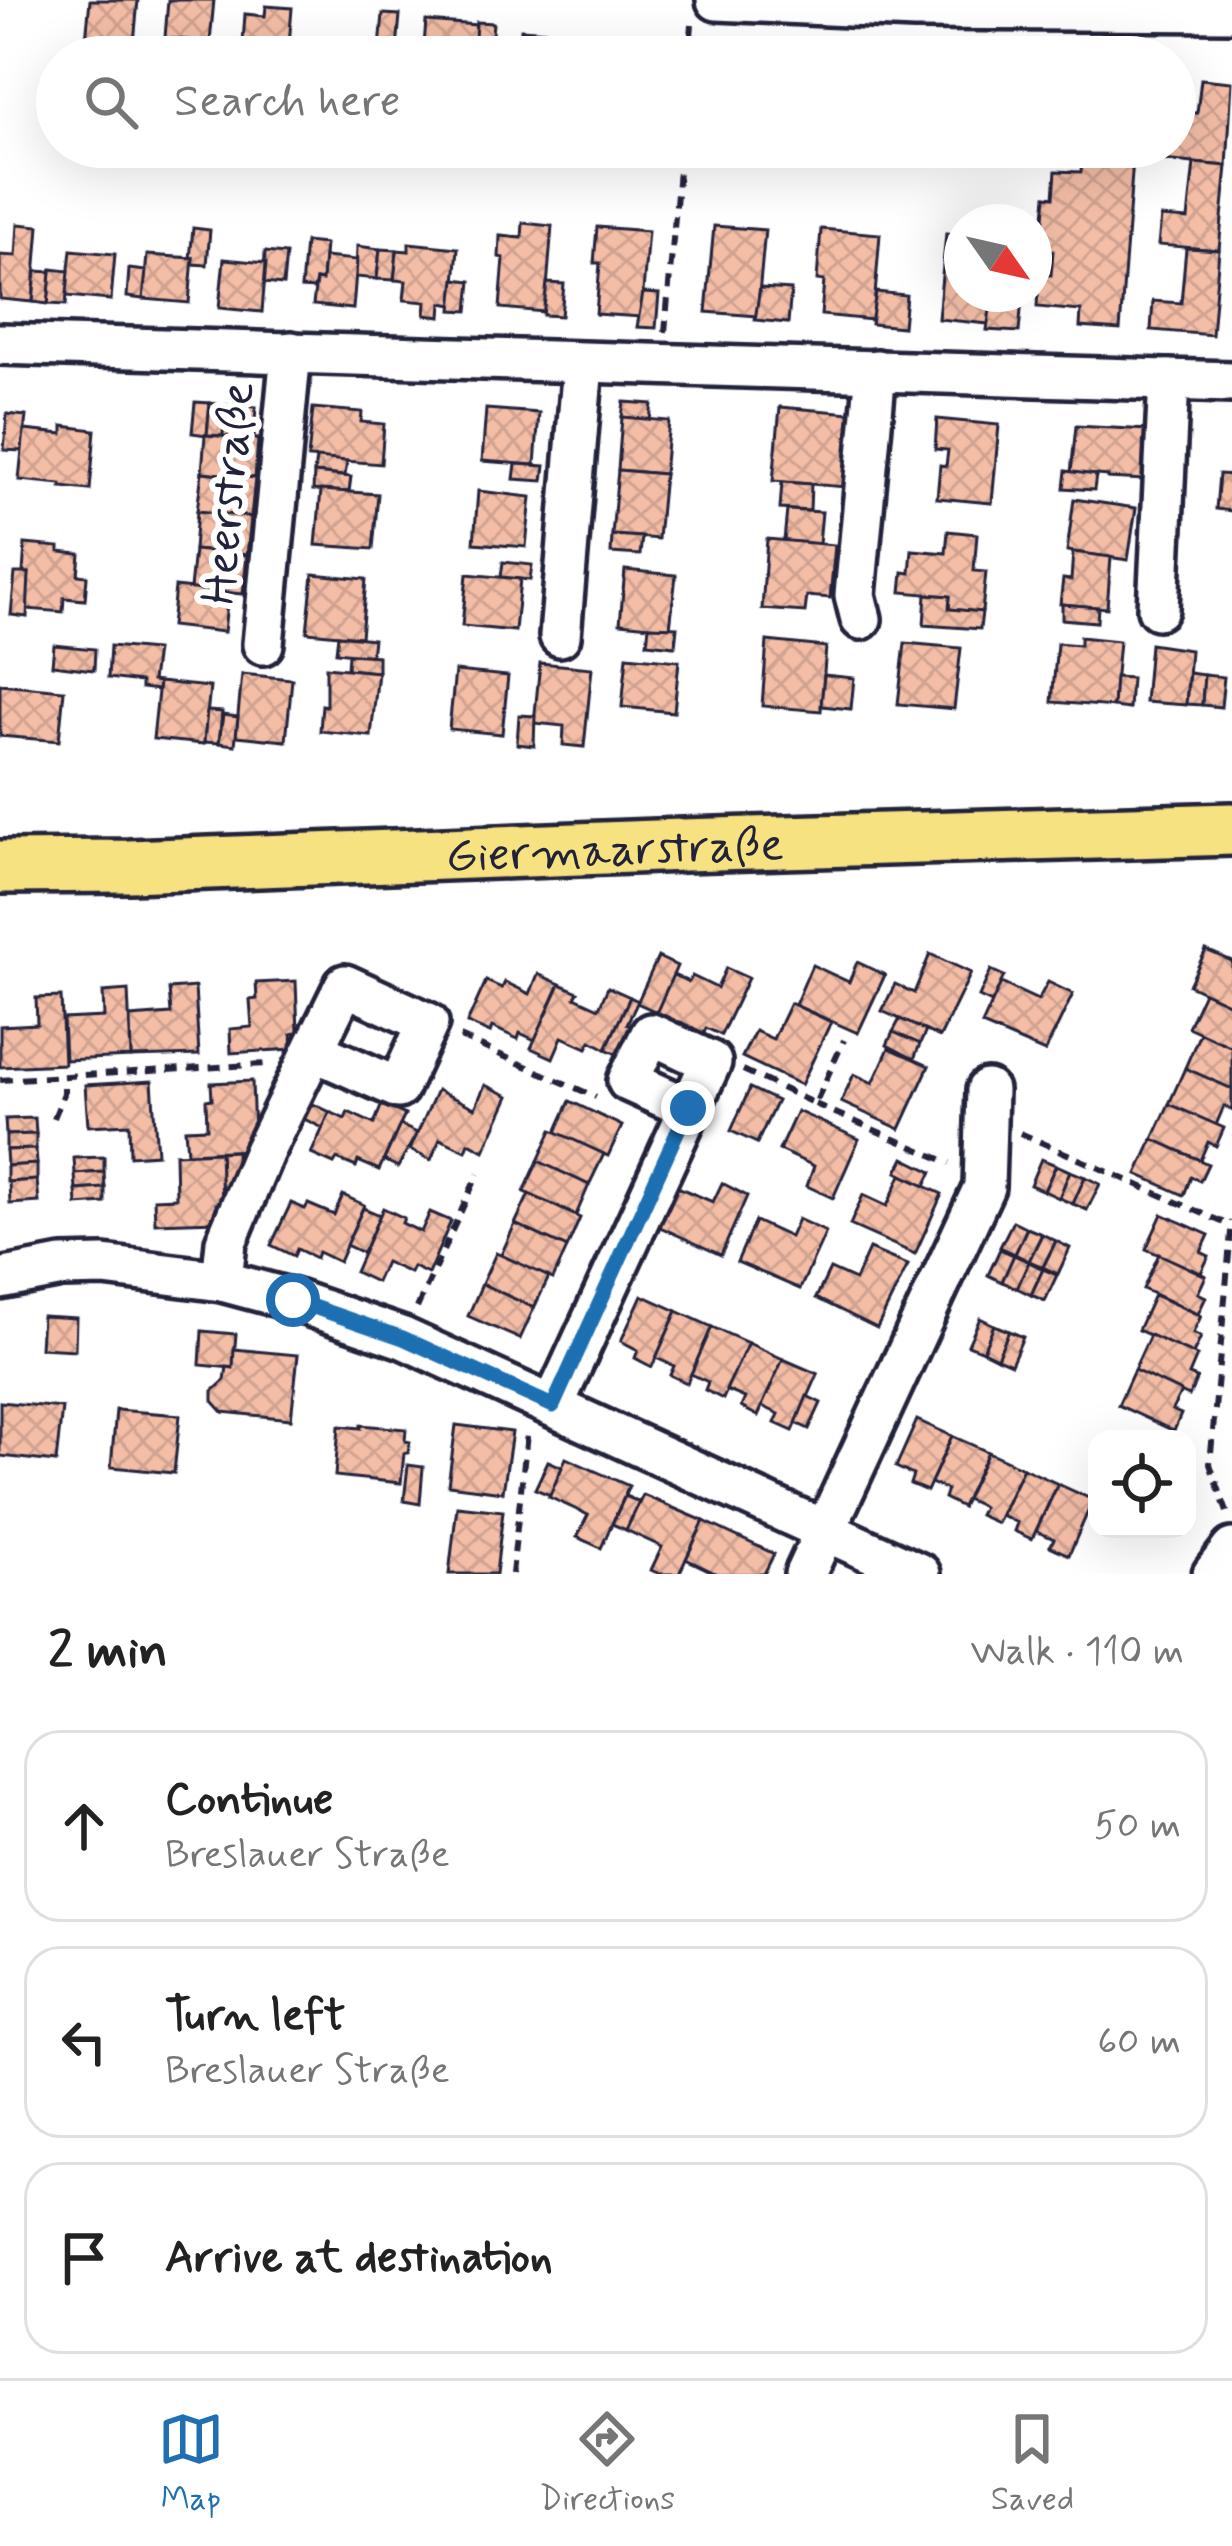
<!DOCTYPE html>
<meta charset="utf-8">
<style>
body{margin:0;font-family:Mynerve,sans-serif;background:#f6f6f6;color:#222}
.controls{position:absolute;right:36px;bottom:36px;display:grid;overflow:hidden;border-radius:24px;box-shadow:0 12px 48px #0002}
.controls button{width:108px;height:108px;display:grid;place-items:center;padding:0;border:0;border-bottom:3px solid #e0e0e0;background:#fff;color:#222;font:60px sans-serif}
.compass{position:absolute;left:944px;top:204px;width:108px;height:108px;border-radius:50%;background:#fff;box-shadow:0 12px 48px #0002;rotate:124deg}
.stop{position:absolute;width:36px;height:36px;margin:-27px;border:9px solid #1f6fb2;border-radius:50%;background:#fff}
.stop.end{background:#1f6fb2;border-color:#fff;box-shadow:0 3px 12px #0008}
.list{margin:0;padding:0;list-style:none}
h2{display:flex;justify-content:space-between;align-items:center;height:156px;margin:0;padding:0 48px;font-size:51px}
h2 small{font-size:39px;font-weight:400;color:#767676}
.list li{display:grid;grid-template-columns:78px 1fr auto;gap:36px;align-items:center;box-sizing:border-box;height:192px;margin:0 24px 24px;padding:0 24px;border:3px solid #e0e0e0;border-radius:36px}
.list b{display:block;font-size:45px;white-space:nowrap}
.list p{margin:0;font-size:39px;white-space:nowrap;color:#767676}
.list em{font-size:39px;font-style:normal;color:#767676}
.icon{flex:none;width:66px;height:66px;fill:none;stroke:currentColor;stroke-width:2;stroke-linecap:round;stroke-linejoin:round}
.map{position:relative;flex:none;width:1232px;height:1574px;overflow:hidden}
.search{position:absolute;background:#fff;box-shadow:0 12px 48px #0002;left:36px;right:36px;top:36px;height:132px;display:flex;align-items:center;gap:30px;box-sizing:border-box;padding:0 42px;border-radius:66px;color:#767676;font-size:45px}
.sheet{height:804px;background:#fff}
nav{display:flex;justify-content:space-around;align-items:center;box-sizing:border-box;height:168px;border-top:3px solid #e0e0e0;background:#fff;font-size:33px;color:#767676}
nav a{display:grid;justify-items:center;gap:6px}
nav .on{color:#1f6fb2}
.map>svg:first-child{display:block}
.building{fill:url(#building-cross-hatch);stroke:#22223b;stroke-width:3}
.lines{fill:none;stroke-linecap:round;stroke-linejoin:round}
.minor-casing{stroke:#22223b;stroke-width:48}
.major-casing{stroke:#22223b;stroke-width:60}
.path{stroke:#22223b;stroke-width:6;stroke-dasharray:12 9;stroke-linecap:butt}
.minor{stroke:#fff;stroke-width:39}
.major{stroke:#f7e281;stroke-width:51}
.route{stroke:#1f6fb2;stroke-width:15}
.labels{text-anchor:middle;stroke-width:12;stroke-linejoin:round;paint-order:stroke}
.street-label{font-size:48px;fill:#22223b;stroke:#fff}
</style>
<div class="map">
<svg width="1232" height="1574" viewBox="0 0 1232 1574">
<defs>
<pattern id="building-cross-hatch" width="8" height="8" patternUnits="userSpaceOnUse" patternTransform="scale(3)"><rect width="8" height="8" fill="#f3bda6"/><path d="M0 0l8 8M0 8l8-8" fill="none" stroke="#d0a290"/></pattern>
</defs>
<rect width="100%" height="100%" fill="#fff"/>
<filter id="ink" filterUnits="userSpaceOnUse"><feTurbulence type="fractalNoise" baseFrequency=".00833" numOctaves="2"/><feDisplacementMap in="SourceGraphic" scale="24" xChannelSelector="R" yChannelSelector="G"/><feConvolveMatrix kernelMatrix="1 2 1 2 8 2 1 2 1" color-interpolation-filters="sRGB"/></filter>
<g filter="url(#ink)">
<!-- building -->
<g class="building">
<path d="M90 0H138L133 54 85 50Z"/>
<path d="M168 0H214L210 42 165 38Z"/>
<path d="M266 6 292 8 288 57H242L245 14 265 16Z"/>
<path d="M383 14 400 15 397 49 380 48Z"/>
<path d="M426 21 476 25 474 57H423Z"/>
<path d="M476 22 493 23 490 57H474Z"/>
<path d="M521 29 562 32 560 57H519Z"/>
<path d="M1201 79 1232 82 1227 166 1150 159 1152 147H1175V111L1197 113Z"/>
<path d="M1083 147H1134L1120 330 1080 327 1081 311 1037 307 1039 275H1051L1053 251 1041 250 1046 196 1054 197 1056 171 1081 172Z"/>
<path d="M1194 163 1227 166 1219 250 1158 245 1161 217 1188 219Z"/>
<path d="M523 223 552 226 545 312 500 308 504 258 499 257 500 236 522 238Z"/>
<path d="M18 224 39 226 33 302 0 299V255L16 256Z"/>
<path d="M714 226 765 230 757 316 706 312Z"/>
<path d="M597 227 648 231 641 317 596 314 600 263H594Z"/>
<path d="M193 228 210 230 207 265 192 264 193 258 190 259Z"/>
<path d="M821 229 880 234 873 320 821 315 824 281 817 280Z"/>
<path d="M946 233 962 235V294H992L989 324 938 319Z"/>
<path d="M305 242 325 244 322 281 316 280 314 289 301 288Z"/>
<path d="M409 243 458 248 453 305 442 303 441 317 425 315 426 302 404 300 406 281 394 280 397 250 409 251Z"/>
<path d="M357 246 380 249 377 279 356 277Z"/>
<path d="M1186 248 1219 250 1212 335 1151 330 1153 301 1181 303Z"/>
<path d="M380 249 397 250 394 280 377 279Z"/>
<path d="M71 250 115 254 111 300 66 296Z"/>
<path d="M265 252 286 254 283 285 264 283Z"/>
<path d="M147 255 193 258 189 303 143 299Z"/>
<path d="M324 257 357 260 353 309 313 305 316 280 322 281Z"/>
<path d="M224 259 266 263 262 312 219 308Z"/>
<path d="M51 269 69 271 66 305 48 304Z"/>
<path d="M129 269 146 271 143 299 127 297Z"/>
<path d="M36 271 51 272 48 304 33 302Z"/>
<path d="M455 279 471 281 468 311 452 310Z"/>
<path d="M547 283 564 284 561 316 543 315Z"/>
<path d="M760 288 791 290 788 323 755 320Z"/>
<path d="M876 292 906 295 903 327 871 324Z"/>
<path d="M643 293 659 294 656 328 637 327Z"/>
<path d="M992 296 1022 299 1019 332 987 330Z"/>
<path d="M195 402 210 403 207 435 192 433Z"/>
<path d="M624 402 652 404 650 420 622 417Z"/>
<path d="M210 403 225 405 223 436 207 435Z"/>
<path d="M225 405 241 406 237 437 223 436Z"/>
<path d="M241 406 256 407 254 438 237 437Z"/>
<path d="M780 407 852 413 845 487 773 481Z"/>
<path d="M313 408 362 412 361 422 384 424 381 464 308 458Z"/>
<path d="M486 409 539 413 535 465 482 461Z"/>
<path d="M7 414 26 416 22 451 4 450Z"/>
<path d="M622 417 669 421 664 474 618 470Z"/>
<path d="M937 419 999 425 992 503 937 498 940 465 946 466 948 450 935 449Z"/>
<path d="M63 426 95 430 90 490 61 487V484L19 480 24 430 63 434Z"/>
<path d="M1076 426 1148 430 1144 480 1108 478V476L1071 473Z"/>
<path d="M205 435 258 439 255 478 202 472Z"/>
<path d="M316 458 347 461 345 476 314 473Z"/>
<path d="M516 464 545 466 543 481 514 479Z"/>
<path d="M618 470 664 474 658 539 612 535Z"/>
<path d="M1066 471 1096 475 1094 490 1064 488Z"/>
<path d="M202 472 255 478 251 517 197 511Z"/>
<path d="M314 473 351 477 349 492 313 490Z"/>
<path d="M1219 474 1232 475V511L1216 509Z"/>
<path d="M782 482 811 484 810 511 780 509Z"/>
<path d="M321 490 378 494 373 549 316 545Z"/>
<path d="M478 491 531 497 526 547 474 543Z"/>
<path d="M1074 499 1136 508 1128 560 1067 551Z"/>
<path d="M787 510 822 512 819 544 784 541Z"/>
<path d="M197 511 251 517 247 555 194 550Z"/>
<path d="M948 531 977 534 974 571 986 572 982 612 949 609 950 596 901 592 903 572 910 573 912 550 946 553Z"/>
<path d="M612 535 642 537 640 555 611 553Z"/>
<path d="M767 539 835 545 830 598 807 596 805 612 762 609Z"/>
<path d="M25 544 59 547V552L80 554 78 575 87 576 85 600 64 598 63 612 26 609 29 573H23Z"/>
<path d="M194 550 247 555 243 594 190 589Z"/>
<path d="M1073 552 1111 557 1107 608 1060 604 1063 579 1071 580Z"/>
<path d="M503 562 532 565 530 580 501 577Z"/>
<path d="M625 570 676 575 670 628 620 623Z"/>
<path d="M15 573H29L27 617 11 615Z"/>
<path d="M313 574 366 579 361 637 307 632Z"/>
<path d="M467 574 520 579 515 631 462 626Z"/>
<path d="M175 587 228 593 224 632 171 626Z"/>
<path d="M926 594 950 596 949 609 982 612 980 629 924 625Z"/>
<path d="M1062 604 1098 607 1097 622 1062 619Z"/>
<path d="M649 626 677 627 675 646 647 643Z"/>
<path d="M338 635 373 639 371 656 336 652Z"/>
<path d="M1080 637 1119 641 1113 707 1052 702 1057 643 1080 645Z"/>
<path d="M767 641 826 647 821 711 762 706Z"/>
<path d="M905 643 961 648 954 709 898 704Z"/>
<path d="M1150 644 1190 650 1186 705 1145 702Z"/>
<path d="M54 645 95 649 94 670 52 665Z"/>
<path d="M110 646 156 650 152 681 159 682 158 690 141 688V682L108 678Z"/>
<path d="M348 654 378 656V672L347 669Z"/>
<path d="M627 656 679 661 674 712 622 707Z"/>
<path d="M540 663 592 668 584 747 563 745 564 726 534 723Z"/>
<path d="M326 667 378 672 371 736 320 731 322 705 326 706Z"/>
<path d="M455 671 508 676 502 734 449 729Z"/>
<path d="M1189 673 1204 675 1202 705 1186 704Z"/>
<path d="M242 674 292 679 286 741 236 736Z"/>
<path d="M824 675 854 678 851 709 821 706Z"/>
<path d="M1204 675 1224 677 1221 707 1202 705Z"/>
<path d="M1115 677 1131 678 1129 709 1113 707Z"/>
<path d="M159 682 210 687 204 744 153 739Z"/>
<path d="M0 684 64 690 59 741 0 736Z"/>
<path d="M207 711 222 712 219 743 204 742Z"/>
<path d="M223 715 238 717 235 745 219 743Z"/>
<path d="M519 715 535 716 534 746 517 744Z"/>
<path d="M1206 950 1232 961V1005L1189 985Z"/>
<path d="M930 954 971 973 940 1037 882 1011 895 984 914 993Z"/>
<path d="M658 957 677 966 657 1012 637 1003Z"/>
<path d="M857 962 885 975 858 1033 795 1005 812 965 849 982Z"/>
<path d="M726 968 748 978 721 1035 706 1028 704 1033 680 1022 677 1029 654 1018 673 975 689 982 692 976 717 988Z"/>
<path d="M991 970 1004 976 992 1003 979 997Z"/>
<path d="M538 974 560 984 535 1040 520 1033 518 1039 492 1027 490 1033 467 1023 486 981 502 988 505 982 530 994Z"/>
<path d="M296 981 298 1032 292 1034 293 1049 231 1053 230 1029 252 1027 250 1000 257 999 256 983Z"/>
<path d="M1048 982 1073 994 1045 1052 982 1025 1001 983 1038 1000Z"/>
<path d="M560 984 578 992 575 997 599 1008 608 987 630 997 606 1049 591 1041 587 1048 562 1037 553 1058 531 1048Z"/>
<path d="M195 987 199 1055 131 1057 130 1017 171 1014 169 989Z"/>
<path d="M128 990 131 1057 65 1060 63 1019 104 1017 103 992Z"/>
<path d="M1204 992 1232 1005V1047L1188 1027Z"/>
<path d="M61 997 64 1064 0 1067V1026L37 1024 36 998Z"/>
<path d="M630 997 638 1001 627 1024 634 1028 621 1056 606 1049Z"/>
<path d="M790 1003 831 1022 801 1085 742 1057 755 1031 773 1039Z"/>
<path d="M900 1019 926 1031 920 1044 893 1032Z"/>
<path d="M893 1032 920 1044 914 1059 887 1045Z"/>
<path d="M1200 1033 1232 1047V1089L1185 1068Z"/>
<path d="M889 1048 929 1066 900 1129 841 1102 854 1074 873 1083Z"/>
<path d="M1185 1068 1232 1089V1110L1224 1106 1216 1125 1169 1104Z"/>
<path d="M152 1081 157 1154 130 1156 129 1124 88 1126 85 1085Z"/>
<path d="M252 1081 254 1134H248L249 1150 187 1153 185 1129 207 1128 206 1100 212 1099 211 1083Z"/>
<path d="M485 1085 509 1096 484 1151 469 1143 466 1151 440 1139 431 1160 410 1150 437 1090 475 1108Z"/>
<path d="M750 1088 777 1101 757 1143 731 1131Z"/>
<path d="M570 1101 622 1126 608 1156 556 1132Z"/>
<path d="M309 1102 330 1112 323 1128 302 1118Z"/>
<path d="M382 1104 405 1115 379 1170 358 1161 356 1167 337 1159 334 1164 311 1154 330 1112 345 1119 348 1112 374 1124Z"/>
<path d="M1169 1104 1224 1128 1216 1146 1208 1142 1200 1160 1153 1139Z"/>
<path d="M797 1111 859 1139 833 1198 807 1186 814 1166 779 1150Z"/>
<path d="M35 1118 36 1134 6 1135 5 1119Z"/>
<path d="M400 1125 417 1133 398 1167 384 1160Z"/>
<path d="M552 1130 604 1154 589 1185 538 1161Z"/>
<path d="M36 1134V1149L6 1150V1135Z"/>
<path d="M1153 1139 1208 1164 1200 1181 1191 1177 1184 1195 1137 1174Z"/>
<path d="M36 1149 37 1164 7 1166 6 1150Z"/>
<path d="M236 1151 237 1186 221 1187 220 1152Z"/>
<path d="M220 1152 222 1204H216L217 1221 155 1223 154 1199 176 1198 175 1154Z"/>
<path d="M104 1157V1172L75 1174 74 1158Z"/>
<path d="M904 1158 932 1172 925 1186 897 1172Z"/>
<path d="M1041 1159 1056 1165 1044 1191 1030 1185Z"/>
<path d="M538 1161 589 1185 576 1215 524 1192Z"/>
<path d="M37 1164V1180L7 1182V1166Z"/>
<path d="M1056 1165 1070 1171 1059 1198 1044 1191Z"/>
<path d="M1070 1171 1085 1177 1073 1204 1059 1198Z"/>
<path d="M104 1172 105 1188 76 1190 75 1174Z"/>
<path d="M901 1175 942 1194 915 1254 850 1225 863 1195 887 1206Z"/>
<path d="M1085 1177 1100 1184 1087 1210 1073 1204Z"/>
<path d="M37 1180 39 1202 10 1204 9 1182Z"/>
<path d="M722 1183 747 1196 721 1255 658 1226 675 1186 713 1202Z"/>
<path d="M105 1188V1203L77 1205 76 1190Z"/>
<path d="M529 1194 580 1218 567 1248 515 1224Z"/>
<path d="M343 1195 364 1205 339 1262 318 1252 316 1258 297 1249 294 1256 271 1245 291 1203 305 1209 308 1204 334 1215Z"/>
<path d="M363 1208 380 1215 363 1253 346 1245Z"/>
<path d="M383 1208 404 1218 402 1223 421 1232 430 1212 451 1221 428 1274 413 1267 410 1273 385 1262 376 1282 355 1272Z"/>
<path d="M1162 1214 1209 1235 1201 1252 1209 1256 1201 1273 1146 1249Z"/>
<path d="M798 1219 826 1232 800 1289 737 1262 755 1221 790 1237Z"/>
<path d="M1013 1221 1027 1228 1015 1254 1000 1247Z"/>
<path d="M515 1224 567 1248 553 1279 501 1255Z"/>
<path d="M1027 1228 1042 1234 1029 1261 1015 1254Z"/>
<path d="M1042 1234 1056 1241 1043 1267 1029 1261Z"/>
<path d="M1056 1241 1070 1248 1058 1274 1043 1267Z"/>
<path d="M869 1249 908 1265 877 1328 816 1298 830 1269 855 1280Z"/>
<path d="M1000 1249 1014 1255 1002 1282 988 1275Z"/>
<path d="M496 1253 549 1277 534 1308 482 1284Z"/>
<path d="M1159 1254 1206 1276 1198 1293 1206 1297 1198 1314 1143 1289Z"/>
<path d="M1014 1255 1029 1262 1017 1288 1002 1282Z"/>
<path d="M1029 1262 1043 1269 1031 1295 1017 1288Z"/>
<path d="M1043 1269 1057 1275 1045 1301 1031 1295Z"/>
<path d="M482 1284 534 1308 520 1339 468 1316Z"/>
<path d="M642 1295 677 1311 652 1367 635 1358 638 1350 621 1341Z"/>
<path d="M1154 1295 1201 1316 1193 1333 1201 1337 1193 1354 1138 1330Z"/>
<path d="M677 1311 712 1327 687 1383 670 1375 674 1366 656 1358Z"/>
<path d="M42 1316 76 1318 75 1350 40 1348Z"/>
<path d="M980 1318 994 1325 983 1351 968 1345Z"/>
<path d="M994 1325 1009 1331 997 1358 983 1351Z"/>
<path d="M712 1327 748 1343 723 1399 705 1390 708 1382 691 1374Z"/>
<path d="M202 1331 236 1334 233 1368 200 1365Z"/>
<path d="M1009 1331 1023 1337 1011 1364 997 1358Z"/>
<path d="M1150 1335 1197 1356 1189 1375 1197 1378 1189 1396 1134 1370Z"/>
<path d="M748 1343 783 1359 758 1416 741 1407 745 1398 726 1390Z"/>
<path d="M234 1349 298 1355 291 1419 223 1412 213 1401V1391L225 1380 227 1367 233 1368Z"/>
<path d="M783 1359 818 1374 793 1431 775 1423 779 1414 762 1406Z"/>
<path d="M1134 1370 1181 1392 1172 1410 1181 1414 1174 1431 1118 1405Z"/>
<path d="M807 1396 821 1403 809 1429 796 1423Z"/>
<path d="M0 1402 62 1408 56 1462 0 1456Z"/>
<path d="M116 1410 180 1415 174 1473 111 1467Z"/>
<path d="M917 1420 952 1436 927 1491 910 1484 913 1475 896 1467Z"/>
<path d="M361 1425 406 1429 405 1441 410 1442 408 1453H404L401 1483 335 1476 339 1426 361 1428Z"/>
<path d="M456 1425 512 1432 503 1492 448 1485Z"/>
<path d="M952 1436 988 1452 962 1507 944 1498 947 1490 931 1483Z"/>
<path d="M988 1452 1023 1468 997 1523 979 1515 983 1507 966 1499Z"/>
<path d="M566 1458 629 1486 601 1548 577 1537 588 1515 549 1497Z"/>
<path d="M548 1461 562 1467 550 1495 535 1489Z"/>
<path d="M408 1465 423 1467 420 1504 404 1501Z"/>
<path d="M1023 1468 1058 1484 1032 1539 1014 1531 1017 1523 1001 1515Z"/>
<path d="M1058 1484 1093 1500 1069 1555 1050 1546 1054 1539 1036 1531Z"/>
<path d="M643 1495 704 1521 679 1574H660L651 1570 662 1547 626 1530Z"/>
<path d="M625 1496 639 1502 626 1530 612 1524Z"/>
<path d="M457 1506 503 1511 496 1574H449Z"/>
<path d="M704 1521 774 1554 764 1574H717L686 1559Z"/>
</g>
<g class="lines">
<!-- minor casing -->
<g class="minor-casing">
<g id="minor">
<path d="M717 0 915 9 1232 11"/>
<path d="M0 344 1232 382"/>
<path d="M1158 609 1169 380"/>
<path d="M861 619 855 595 876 370"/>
<path d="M560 636 583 364"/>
<path d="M263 644 291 352"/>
<path d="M0 1279 62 1267 104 1266 222 1281 293 1300 403 1338 920 1574"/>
<path d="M222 1281 226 1242 264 1151 345 985 428 1023 398 1088 314 1051"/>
<path d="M553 1406 711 1062 651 1034 628 1081 688 1108"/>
<path d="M805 1574 984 1187 987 1090"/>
<path d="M1213 1574 1232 1549"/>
</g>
</g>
<!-- major casing -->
<g class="major-casing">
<g id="major">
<path id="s1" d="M0 867 129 866 683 845 1232 829"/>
</g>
</g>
<!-- path -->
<g class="path">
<path d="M689 57 692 25"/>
<path d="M665 332 681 147"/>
<path d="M460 1037 596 1097"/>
<path d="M743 1070 815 1104 844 1040"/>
<path d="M0 1080 266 1064"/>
<path d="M815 1104 950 1163"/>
<path d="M54 1118 64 1093V1078"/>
<path d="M1020 1133 1231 1226"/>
<path d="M417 1308 478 1174"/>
<path d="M1227 1512 1210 1464 1232 1221"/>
<path d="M512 1574 527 1434"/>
</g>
<!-- minor -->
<use href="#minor" class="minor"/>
<!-- major -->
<use href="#major" class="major"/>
</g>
</g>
<g class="lines" filter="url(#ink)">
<!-- route -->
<path class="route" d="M293 1300 403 1338 553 1406 688 1108"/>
</g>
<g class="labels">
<!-- street labels -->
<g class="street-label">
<text transform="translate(226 493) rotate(-85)" y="17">Heerstraße</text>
<text dy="17" stroke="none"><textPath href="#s1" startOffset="615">Giermaarstraße</textPath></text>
</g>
</g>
</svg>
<div class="controls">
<button><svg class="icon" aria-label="locate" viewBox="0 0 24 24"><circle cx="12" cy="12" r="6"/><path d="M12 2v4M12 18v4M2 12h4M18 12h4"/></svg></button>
</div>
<svg class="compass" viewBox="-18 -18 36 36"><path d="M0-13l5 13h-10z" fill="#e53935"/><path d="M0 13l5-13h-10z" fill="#767676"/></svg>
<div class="stop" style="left:293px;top:1300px"></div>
<div class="stop end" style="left:688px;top:1108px"></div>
<div class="search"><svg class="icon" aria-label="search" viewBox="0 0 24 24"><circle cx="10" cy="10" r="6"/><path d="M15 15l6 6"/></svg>Search here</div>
</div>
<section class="sheet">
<h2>2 min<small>Walk · 110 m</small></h2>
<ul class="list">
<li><svg class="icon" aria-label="ahead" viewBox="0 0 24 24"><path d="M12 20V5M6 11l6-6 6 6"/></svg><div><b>Continue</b><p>Breslauer Straße</p></div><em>50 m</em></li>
<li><svg class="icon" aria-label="left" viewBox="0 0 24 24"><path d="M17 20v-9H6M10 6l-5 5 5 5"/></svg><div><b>Turn left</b><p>Breslauer Straße</p></div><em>60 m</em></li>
<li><svg class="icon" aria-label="arrive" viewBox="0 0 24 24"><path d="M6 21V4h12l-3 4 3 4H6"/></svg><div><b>Arrive at destination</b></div></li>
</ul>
</section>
<nav>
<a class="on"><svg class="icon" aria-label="map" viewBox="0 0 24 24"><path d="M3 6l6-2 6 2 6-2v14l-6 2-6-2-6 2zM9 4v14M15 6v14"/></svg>Map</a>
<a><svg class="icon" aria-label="directions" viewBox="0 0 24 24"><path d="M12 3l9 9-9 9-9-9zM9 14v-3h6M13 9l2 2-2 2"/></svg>Directions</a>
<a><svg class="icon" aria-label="saved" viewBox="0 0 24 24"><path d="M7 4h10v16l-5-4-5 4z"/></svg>Saved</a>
</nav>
